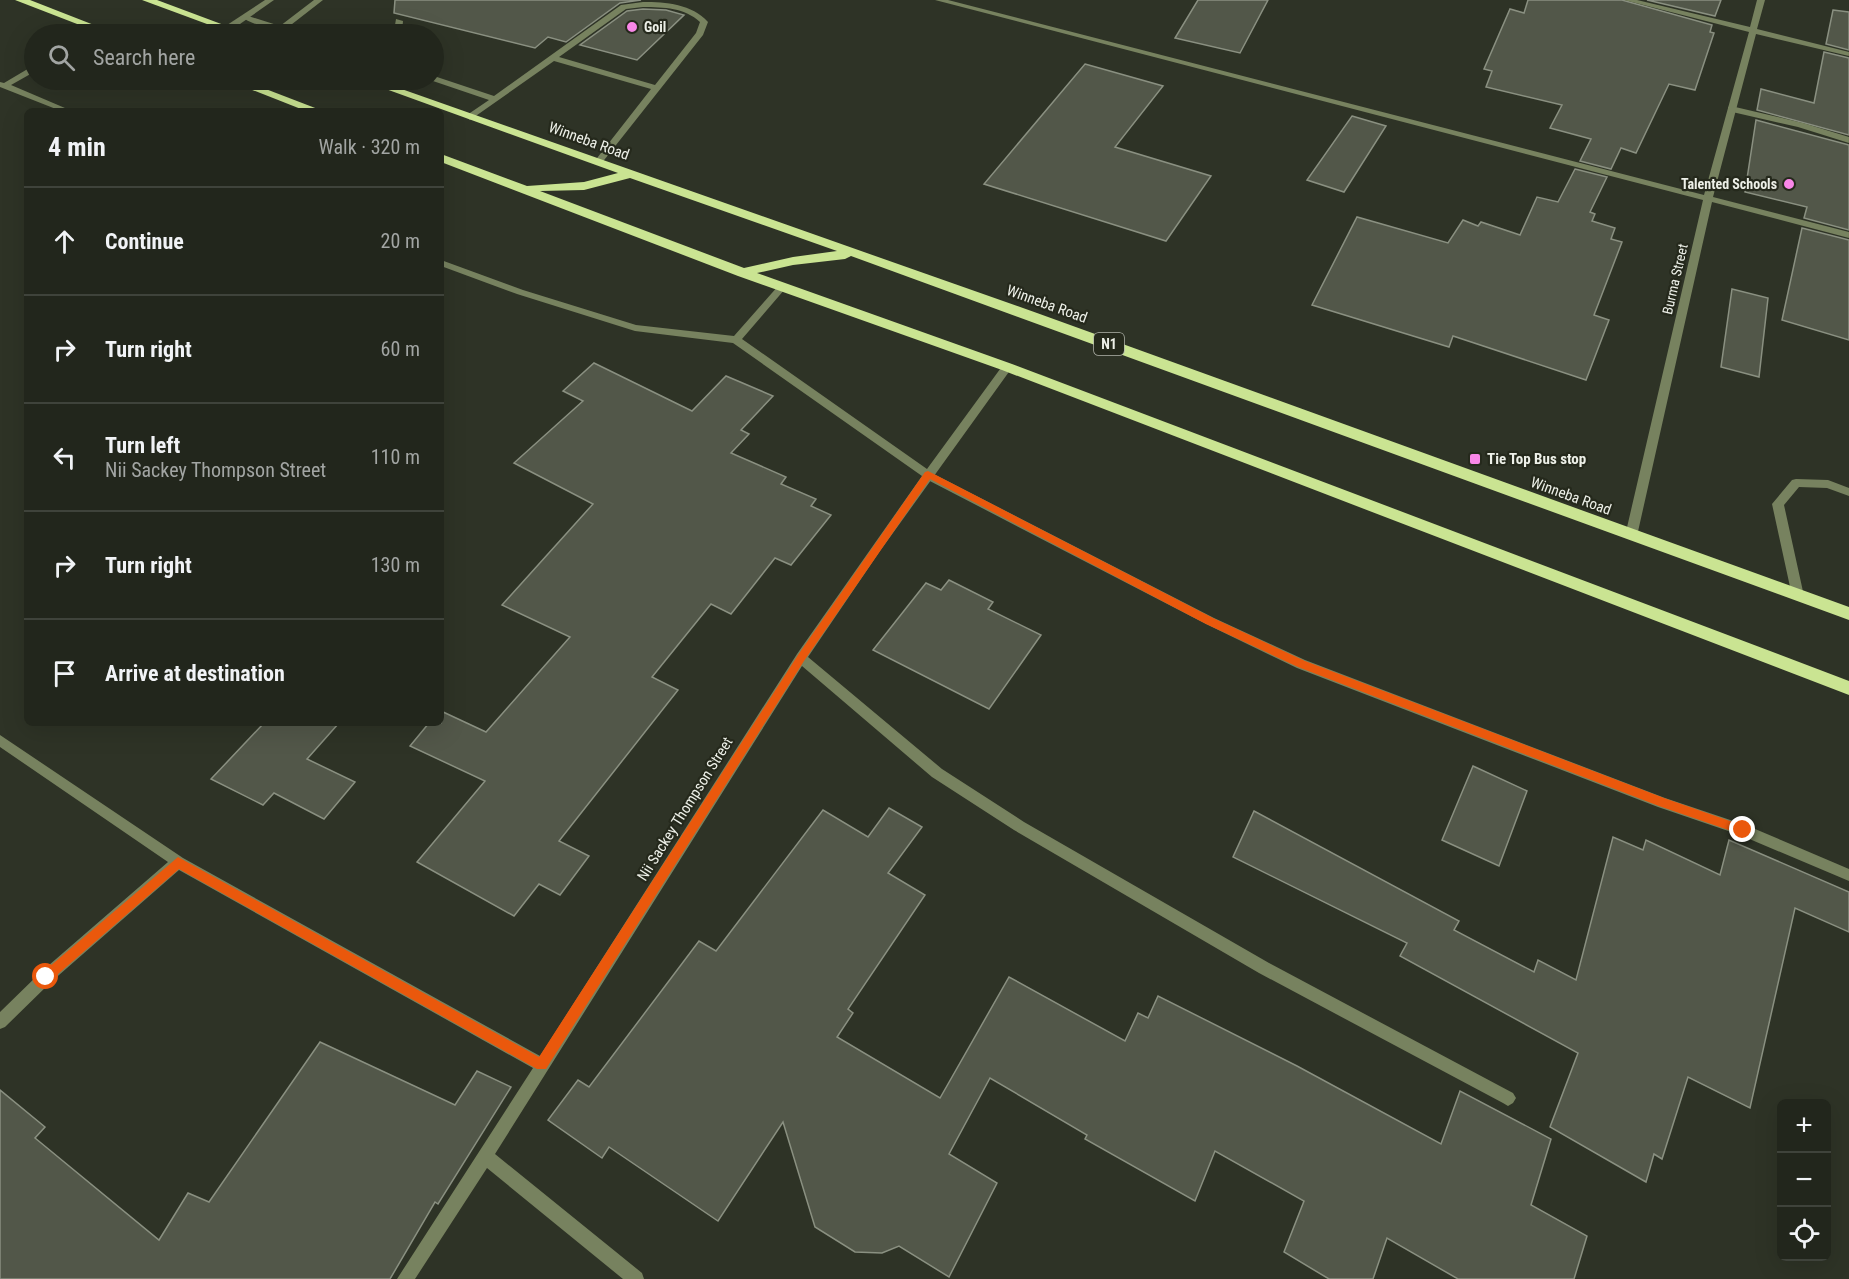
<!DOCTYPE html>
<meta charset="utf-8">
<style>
body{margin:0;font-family:"Roboto Condensed",sans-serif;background:#2e3229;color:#f1f3f6}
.controls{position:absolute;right:18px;bottom:18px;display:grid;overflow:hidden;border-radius:9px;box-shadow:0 6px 24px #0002}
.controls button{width:54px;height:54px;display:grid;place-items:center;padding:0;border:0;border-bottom:2px solid #3f433b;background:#22261c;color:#f1f3f6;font:30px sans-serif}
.stop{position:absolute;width:18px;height:18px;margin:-14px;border:4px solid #ea580c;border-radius:50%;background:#fff}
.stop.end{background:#ea580c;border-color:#fff;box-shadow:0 2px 6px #0008}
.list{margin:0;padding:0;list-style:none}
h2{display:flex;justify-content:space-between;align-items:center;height:78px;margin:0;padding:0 24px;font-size:26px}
h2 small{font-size:20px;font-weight:400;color:#a2a5a3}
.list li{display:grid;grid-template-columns:39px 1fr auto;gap:18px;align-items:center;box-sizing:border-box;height:108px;padding:0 24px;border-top:2px solid #3f433b}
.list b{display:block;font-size:22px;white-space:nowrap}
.list p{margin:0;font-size:20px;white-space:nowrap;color:#a2a5a3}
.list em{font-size:20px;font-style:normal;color:#a2a5a3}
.icon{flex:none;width:33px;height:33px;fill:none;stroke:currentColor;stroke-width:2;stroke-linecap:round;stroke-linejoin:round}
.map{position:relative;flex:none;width:1849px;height:1279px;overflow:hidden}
.search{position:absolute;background:#22261c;box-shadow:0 6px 24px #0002;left:24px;top:24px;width:420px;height:66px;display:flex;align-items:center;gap:15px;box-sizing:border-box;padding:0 21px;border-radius:33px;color:#a2a5a3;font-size:22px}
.panel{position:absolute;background:#22261c;box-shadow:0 6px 24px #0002;left:24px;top:108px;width:420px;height:618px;border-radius:9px}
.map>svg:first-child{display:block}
.building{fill:#525749;stroke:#8a9081;stroke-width:1.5}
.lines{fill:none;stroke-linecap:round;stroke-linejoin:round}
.service{fill:#77825f;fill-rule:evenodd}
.minor{fill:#77825f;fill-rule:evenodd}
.trunk{fill:#cae492;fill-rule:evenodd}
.route{fill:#ea580c}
.poi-dot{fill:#f987e8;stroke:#25291c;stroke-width:2}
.labels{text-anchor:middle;stroke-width:4.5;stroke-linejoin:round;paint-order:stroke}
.far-poi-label{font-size:14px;font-weight:bold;fill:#edf0e8;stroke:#25291c;text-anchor:start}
.far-street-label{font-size:14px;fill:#edf0e8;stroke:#25291c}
.shield{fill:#25291c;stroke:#b1b4ab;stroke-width:1.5}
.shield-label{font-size:14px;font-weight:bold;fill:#edf0e8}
.street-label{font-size:15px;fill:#edf0e8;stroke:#25291c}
.poi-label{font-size:15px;font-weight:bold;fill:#edf0e8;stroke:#25291c;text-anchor:start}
</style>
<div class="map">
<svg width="1849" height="1279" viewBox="0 0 1849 1279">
<rect width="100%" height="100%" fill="#2e3326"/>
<!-- building -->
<g class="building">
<path d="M395 0H641L620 3 566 42 548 37 535 48 394 13Z"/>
<path d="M1198 0H1268L1240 53 1175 38Z"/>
<path d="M1528 0H1622L1712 25 1710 32 1714 33 1695 90 1669 84 1636 153 1621 148 1611 169 1580 161 1591 139 1550 128 1562 105 1486 87 1492 71 1484 69 1510 9 1524 13Z"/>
<path d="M1647 0H1721L1715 16Z"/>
<path d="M643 9 666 10 684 15 637 60 580 45 627 11Z"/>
<path d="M1833 10 1849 12V50L1826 44Z"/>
<path d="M1824 52 1849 58V135L1757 110 1761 89 1814 103Z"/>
<path d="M1085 64 1163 86 1115 147 1211 176 1166 241 984 184Z"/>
<path d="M1352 116 1386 126 1344 192 1307 180Z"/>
<path d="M1756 120 1849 145V230L1804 218 1807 207 1745 192Z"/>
<path d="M1575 169 1607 177 1590 212 1595 214 1592 221 1615 228 1611 239 1622 242 1594 315 1609 320 1586 380 1453 336 1449 347 1312 305 1357 217 1448 243 1463 220 1478 226 1481 222 1520 235 1537 197 1558 202Z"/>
<path d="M1802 228 1849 240V340L1782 320Z"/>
<path d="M1732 289 1768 298 1759 377 1721 367Z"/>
<path d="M594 363 692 411 726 376 773 396 741 430 749 434 731 453 786 477 781 484 816 499 811 506 831 515 791 565 775 558 731 614 711 604 652 677 678 690 559 841 589 856 560 895 539 884 514 916 417 862 485 781 410 746 429 723H441V711L486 732 570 637 502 605 593 504 514 463 583 401 563 391Z"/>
<path d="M949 580 993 602 988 609 1041 635 989 709 873 650 926 583 941 590Z"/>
<path d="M264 723H339L307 759 355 782 324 819 274 793 263 805 211 779Z"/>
<path d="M1473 766 1527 791 1499 866 1442 840Z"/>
<path d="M889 808 922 827 888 873 925 895 848 1009 853 1013 837 1037 940 1098 1009 977 1125 1041 1138 1013 1148 1018 1158 996 1297 1066 1441 1144 1460 1091 1551 1139 1531 1205 1587 1236 1574 1279H1458L1387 1238 1373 1279H1329L1284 1252 1304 1201 1215 1151 1195 1201 1085 1139 1087 1135 990 1078 949 1154 997 1183 949 1277 899 1246 882 1253 855 1252 815 1227 783 1122 718 1221 609 1147 602 1158 548 1120 578 1080 589 1087 699 941 716 951 823 810 868 837Z"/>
<path d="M1254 811 1459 921 1454 930 1534 972 1538 960 1576 980 1613 837 1643 850 1646 840 1720 875 1729 840 1849 892V932L1795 908 1750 1108 1688 1077 1662 1159 1654 1154 1646 1182 1550 1127 1578 1053 1400 956 1407 943 1233 857Z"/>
<path d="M320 1042 455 1105 477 1071 511 1087 438 1204 435 1202 390 1279H0V1090L45 1127 35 1138 159 1240 188 1193 209 1202Z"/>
</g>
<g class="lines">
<!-- service -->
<g class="service">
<path d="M314 0H323L287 28 302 32 303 34C286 34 255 26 241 17L245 15 280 26Z"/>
<path d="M643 2C666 2 692 4 708 22L703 35 601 164 594 162 651 89 554 61 470 120 466 117 467 115 489 100 430 80H434V77H437L494 96 621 5ZM643 7C664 7 685 8 700 22L696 33 655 85 559 57 626 9Z"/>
<path d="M396 19 403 21 402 32 399 34H390L394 31Z"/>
<path d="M1731 106 1803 123 1849 137V143L1798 127 1728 111V107Z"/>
<path d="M928 471 1214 618 1305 660 1665 798 1748 826 1849 869V881L1740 835 1658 807 1297 668 1206 624 924 478 923 475Z"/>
<path d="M1796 479 1828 480 1849 488V496L1827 488 1799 487 1784 505 1804 596 1802 599H1794L1792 596 1772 504 1792 480Z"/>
</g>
<!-- minor -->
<g class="minor">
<path d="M265 0H274L230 31H224V27Z"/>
<path d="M935 0H948L1704 195 1749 32 1624 0H1637L1750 27 1757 0H1765L1757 29 1849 52V56L1756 34 1713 197 1849 232V238L1712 202 1637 536 1631 540 1625 536 1703 200Z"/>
<path d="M31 67H34V72L11 85 72 111H61L0 87V82L4 83Z"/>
<path d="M441 260 523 290 636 325 734 336 779 285H785V289L742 339 927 469 1003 365H1011V369L880 551 808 657 942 769 1024 822 1269 963 1513 1093 1516 1098 1513 1103 1508 1106 1503 1103 1259 973 1014 830 932 777 802 666 495 1154 642 1273 644 1279H623L487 1168 415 1279H397L533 1068 179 870 51 982 5 1027 0 1029V1012L41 972 168 862 0 747V735L183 858 540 1056 797 654 922 476 733 343 635 331 517 294 441 266Z"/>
</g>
<!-- trunk -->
<g class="trunk">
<path d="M15 0H30L117 34H103Z"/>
<path d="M142 0H157L248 34H234Z"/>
<path d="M227 80H242L323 111H306Z"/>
<path d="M361 80H376L1037 313 1849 607V620L851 256 845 259 793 265 757 273 1012 364 1849 681V695L1002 370 738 276 441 162V154L527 186 584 182 618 173ZM630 178 837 251 793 257 744 268 540 191 584 190Z"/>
</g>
</g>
<!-- route -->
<path class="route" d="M928 471 1213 618 1305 661 1664 798 1747 827 1748 830 1743 835 1659 806 1298 667 1206 624 930 479 804 661 546 1069H537L179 869 50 981H42V973L178 857 539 1057 798 655 925 472Z"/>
<!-- markers -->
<g class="poi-dot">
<circle cx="632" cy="27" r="6"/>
<circle cx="1789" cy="184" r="6"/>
<rect x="1469" y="453" width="12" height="12" rx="3"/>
</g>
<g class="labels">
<!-- far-poi labels -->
<g class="far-poi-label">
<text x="644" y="32">Goil</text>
<text x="1777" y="189" text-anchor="end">Talented Schools</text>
</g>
<!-- far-street labels -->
<g class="far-street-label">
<text transform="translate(1675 279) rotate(-77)" y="5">Burma Street</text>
</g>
<!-- shield labels -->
<rect class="shield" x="1094" y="333" width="30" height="22" rx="4.5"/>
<g class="shield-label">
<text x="1109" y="349">N1</text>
</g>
<!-- street labels -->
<g class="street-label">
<text transform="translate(589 141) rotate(20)" y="5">Winneba Road</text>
<text transform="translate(1047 304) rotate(20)" y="5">Winneba Road</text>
<text transform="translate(1571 496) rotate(20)" y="5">Winneba Road</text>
<text transform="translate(685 809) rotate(-58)" y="5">Nii Sackey Thompson Street</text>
</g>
<!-- poi labels -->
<g class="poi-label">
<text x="1487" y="464">Tie Top Bus stop</text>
</g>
</g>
</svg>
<div class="controls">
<button>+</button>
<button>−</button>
<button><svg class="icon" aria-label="locate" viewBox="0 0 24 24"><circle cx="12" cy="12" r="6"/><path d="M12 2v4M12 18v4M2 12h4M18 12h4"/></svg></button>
</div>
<div class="stop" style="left:46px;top:977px"></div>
<div class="stop end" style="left:1743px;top:830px"></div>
<div class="search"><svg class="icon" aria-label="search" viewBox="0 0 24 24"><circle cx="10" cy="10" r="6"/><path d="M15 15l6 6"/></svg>Search here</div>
<section class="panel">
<h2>4 min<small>Walk · 320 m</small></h2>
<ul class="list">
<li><svg class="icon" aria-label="ahead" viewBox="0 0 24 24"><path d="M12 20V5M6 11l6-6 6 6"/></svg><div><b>Continue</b></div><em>20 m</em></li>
<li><svg class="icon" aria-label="right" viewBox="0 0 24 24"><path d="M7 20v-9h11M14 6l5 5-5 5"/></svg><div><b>Turn right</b></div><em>60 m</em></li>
<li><svg class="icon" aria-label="left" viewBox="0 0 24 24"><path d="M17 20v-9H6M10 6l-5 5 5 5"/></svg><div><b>Turn left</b><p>Nii Sackey Thompson Street</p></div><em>110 m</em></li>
<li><svg class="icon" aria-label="right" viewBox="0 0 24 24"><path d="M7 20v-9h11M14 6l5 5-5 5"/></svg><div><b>Turn right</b></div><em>130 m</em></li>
<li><svg class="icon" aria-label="arrive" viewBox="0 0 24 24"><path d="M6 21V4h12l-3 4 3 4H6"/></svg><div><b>Arrive at destination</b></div></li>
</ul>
</section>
</div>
